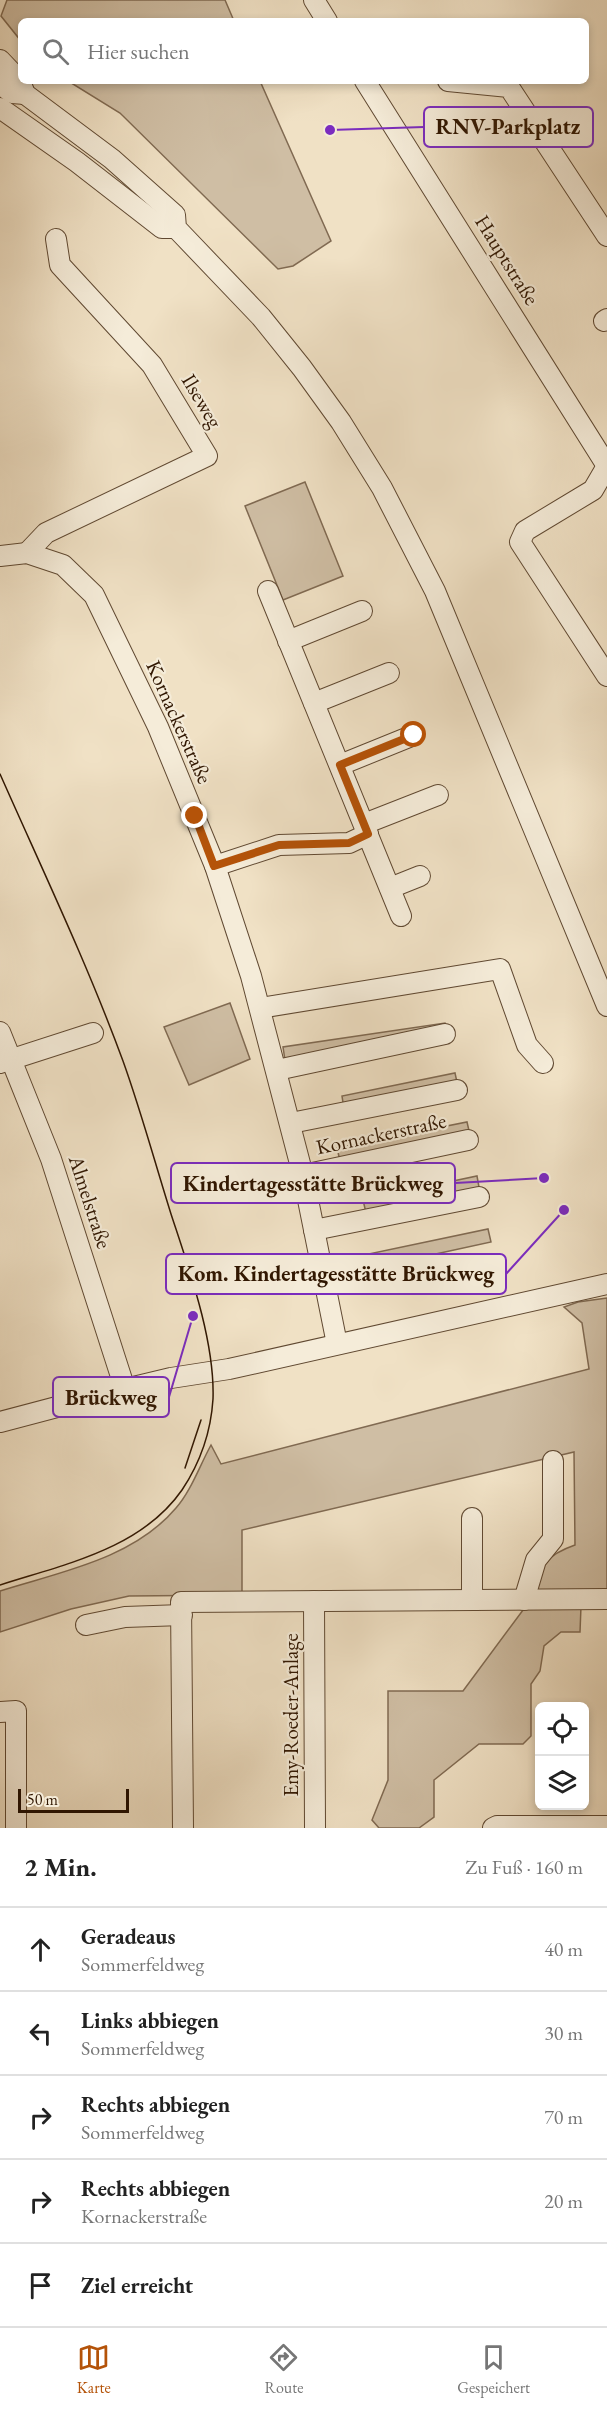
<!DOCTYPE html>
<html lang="de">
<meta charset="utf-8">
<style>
body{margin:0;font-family:"EB Garamond",serif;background:#f6f6f6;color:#222}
.controls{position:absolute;right:18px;bottom:18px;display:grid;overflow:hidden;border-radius:9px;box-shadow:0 3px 9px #0003}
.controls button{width:54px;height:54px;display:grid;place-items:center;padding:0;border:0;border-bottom:2px solid #e0e0e0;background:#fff;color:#222;font:30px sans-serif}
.scale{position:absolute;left:18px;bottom:15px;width:111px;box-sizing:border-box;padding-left:6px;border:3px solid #301601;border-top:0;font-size:16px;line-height:21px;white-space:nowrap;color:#301601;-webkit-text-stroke:4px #f5ecd9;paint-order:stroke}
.stop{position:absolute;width:18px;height:18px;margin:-14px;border:4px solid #b45309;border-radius:50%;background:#fff}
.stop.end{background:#b45309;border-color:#fff;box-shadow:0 2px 6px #0008}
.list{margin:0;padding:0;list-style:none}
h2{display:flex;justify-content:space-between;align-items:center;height:78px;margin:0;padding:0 24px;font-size:26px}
h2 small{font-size:20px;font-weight:400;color:#767676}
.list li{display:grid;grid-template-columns:39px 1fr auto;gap:18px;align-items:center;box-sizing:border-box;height:84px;padding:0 24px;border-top:2px solid #e0e0e0}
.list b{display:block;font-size:22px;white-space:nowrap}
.list p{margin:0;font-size:20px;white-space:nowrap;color:#767676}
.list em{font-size:20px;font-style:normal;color:#767676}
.icon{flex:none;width:33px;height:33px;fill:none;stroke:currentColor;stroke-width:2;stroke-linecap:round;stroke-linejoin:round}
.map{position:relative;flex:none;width:607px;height:1828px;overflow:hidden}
.search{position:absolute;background:#fff;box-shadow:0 3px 9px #0003;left:18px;right:18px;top:18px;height:66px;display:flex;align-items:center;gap:15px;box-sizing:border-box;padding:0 21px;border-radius:9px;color:#767676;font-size:22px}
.sheet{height:498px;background:#fff}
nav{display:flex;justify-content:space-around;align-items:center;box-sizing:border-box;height:84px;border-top:2px solid #e0e0e0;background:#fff;font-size:16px;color:#767676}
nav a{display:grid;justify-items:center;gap:3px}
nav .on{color:#b45309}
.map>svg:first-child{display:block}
.green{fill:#cfbea4;stroke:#806a52;stroke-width:1.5}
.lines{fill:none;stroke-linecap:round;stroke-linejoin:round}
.minor-casing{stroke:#604932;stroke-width:22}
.minor{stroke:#f5ecd9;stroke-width:20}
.tram{stroke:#301601;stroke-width:1.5}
.route{stroke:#b45309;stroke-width:8}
.labels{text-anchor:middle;stroke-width:4.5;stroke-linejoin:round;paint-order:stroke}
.street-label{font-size:21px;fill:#301601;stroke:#f5ecd9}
.leader{fill:none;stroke:#7b2cbf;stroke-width:2}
.callout-dot{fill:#7b2cbf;stroke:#f5ecd9;stroke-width:2}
.callout{fill:#f5ecd9;stroke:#7b2cbf;stroke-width:2}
.callout-label{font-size:22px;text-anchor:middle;font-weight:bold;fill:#301601}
</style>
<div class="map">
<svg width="607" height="1828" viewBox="0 0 607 1828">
<rect width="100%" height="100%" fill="#f0e1c5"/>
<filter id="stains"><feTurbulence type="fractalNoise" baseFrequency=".00333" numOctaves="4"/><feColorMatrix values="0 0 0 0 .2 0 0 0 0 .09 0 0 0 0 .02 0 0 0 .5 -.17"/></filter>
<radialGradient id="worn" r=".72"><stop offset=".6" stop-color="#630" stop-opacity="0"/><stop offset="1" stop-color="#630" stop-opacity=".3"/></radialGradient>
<!-- green -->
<g class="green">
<path d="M7 0H225L234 21H21V41L1 16Z"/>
<path d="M68 81H260L331 241 293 266 278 269 120 113Z"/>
<path d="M305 482 343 576 283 600 245 506Z"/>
<path d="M230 1003 250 1059 189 1085 164 1027Z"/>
<path d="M445 1023 446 1029 285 1060 283 1047Z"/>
<path d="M455 1073 458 1087 344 1109 342 1096Z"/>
<path d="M467 1122 470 1135 340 1161 337 1148Z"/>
<path d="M477 1176 480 1193 367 1217 363 1200Z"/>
<path d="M488 1229 491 1242 362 1270 359 1256Z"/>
<path d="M607 1298V1594L533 1593C541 1565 546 1555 575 1545L574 1452 242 1530V1595L129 1596 71 1609 0 1632V1591C60 1572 133 1559 176 1508 191 1491 200 1465 211 1445L221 1464 589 1369 582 1323 564 1307 578 1302Z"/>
<path d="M526 1606H581L580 1632H561L544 1646 540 1671 531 1684V1736L523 1744H479L434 1780V1817L419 1828H379L372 1820 388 1780V1691H463Z"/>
</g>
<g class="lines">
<!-- minor casing -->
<g class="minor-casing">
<g id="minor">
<path d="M314 0 327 21"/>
<path d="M0 60 20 81 25 94 112 159 175 215 176 228 261 317 302 368 341 422 382 488 435 591 607 1006"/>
<path d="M365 81 607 466"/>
<path d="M448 81 509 87 607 236"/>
<path d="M0 84 12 93 25 94"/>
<path d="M0 108 77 162 162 228H176"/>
<path d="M604 321 607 319"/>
<path d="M607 466 593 490 525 531 520 542 607 676"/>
<path d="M27 553 46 533 207 456 152 365 60 265 56 239"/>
<path d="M0 556 27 553 63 565 94 595 158 727 215 866 251 976 303 1175 337 1344"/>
<path d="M268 591 401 916"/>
<path d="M288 641 362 611"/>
<path d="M314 703 389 673"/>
<path d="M340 765 414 735"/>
<path d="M364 824 438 795"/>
<path d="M215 866 279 845 349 843 368 834"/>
<path d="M390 888 420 876"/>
<path d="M260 1008 500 969 527 1045 543 1063"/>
<path d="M0 1032 51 1159 125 1389"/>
<path d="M0 1063 93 1033"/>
<path d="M277 1070 445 1034"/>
<path d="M291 1123 457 1090"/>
<path d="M303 1175 468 1140"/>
<path d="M314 1230 479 1197"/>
<path d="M0 1422 125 1389 171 1378 229 1369 607 1284"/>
<path d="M472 1518V1600"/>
<path d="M524 1600 536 1560 553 1539V1461"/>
<path d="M314 1601 315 1828"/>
<path d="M86 1625 125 1617 182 1615"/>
<path d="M0 1712 16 1711V1828"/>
<path d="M183 1828 181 1602 607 1599"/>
<path d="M493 1828 497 1826H607"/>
</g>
</g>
<!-- minor -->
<use href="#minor" class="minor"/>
<!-- tram -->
<g class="tram">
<path d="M0 774C42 869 87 963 123 1061 141 1111 155 1163 171 1214 189 1269 215 1341 213 1399 211 1431 200 1463 182 1490 141 1549 65 1564 0 1585"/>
<path d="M185 1468 201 1420"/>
</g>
</g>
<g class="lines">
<!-- route -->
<path class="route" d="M195 816 214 866 279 845 349 843 368 834 340 765 414 735"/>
</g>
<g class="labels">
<!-- street labels -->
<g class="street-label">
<text transform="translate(507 260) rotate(58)" y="7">Hauptstraße</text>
<text transform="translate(202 401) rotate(59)" y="7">Ilseweg</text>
<text transform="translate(179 722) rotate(66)" y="7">Kornackerstraße</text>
<text transform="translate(381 1134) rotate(-12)" y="7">Kornackerstraße</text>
<text transform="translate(90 1202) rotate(72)" y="7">Almelstraße</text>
<text transform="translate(291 1715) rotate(-90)" y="7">Emy-Roeder-Anlage</text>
</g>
</g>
<!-- callouts -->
<path class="leader" d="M330 130L424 127M544 1178L455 1183M564 1210L506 1274M193 1316L169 1397"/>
<g class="callout-dot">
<circle cx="330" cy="130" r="6"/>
<circle cx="544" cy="1178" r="6"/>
<circle cx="564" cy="1210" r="6"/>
<circle cx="193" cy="1316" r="6"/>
</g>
<g class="callout">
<rect x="424" y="107" width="169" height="40" rx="6"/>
<rect x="171" y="1163" width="284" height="40" rx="6"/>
<rect x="166" y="1254" width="340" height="40" rx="6"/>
<rect x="53" y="1377" width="116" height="40" rx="6"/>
</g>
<g class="callout-label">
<text x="508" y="134">RNV-Parkplatz</text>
<text x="313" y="1191">Kindertagesstätte Brückweg</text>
<text x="336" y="1281">Kom. Kindertagesstätte Brückweg</text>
<text x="111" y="1405">Brückweg</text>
</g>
<rect width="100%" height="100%" filter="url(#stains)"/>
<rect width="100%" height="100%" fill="url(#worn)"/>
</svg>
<div class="controls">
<button><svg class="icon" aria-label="locate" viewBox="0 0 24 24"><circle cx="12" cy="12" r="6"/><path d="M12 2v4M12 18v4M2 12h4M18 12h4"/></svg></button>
<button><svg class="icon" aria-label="layers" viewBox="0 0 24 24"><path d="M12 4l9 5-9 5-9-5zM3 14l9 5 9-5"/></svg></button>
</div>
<div class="scale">50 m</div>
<div class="stop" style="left:414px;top:735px"></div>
<div class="stop end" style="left:195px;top:816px"></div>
<div class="search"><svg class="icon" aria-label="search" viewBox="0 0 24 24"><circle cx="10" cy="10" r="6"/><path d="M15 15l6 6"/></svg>Hier suchen</div>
</div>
<section class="sheet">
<h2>2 Min.<small>Zu Fuß · 160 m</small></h2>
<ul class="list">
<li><svg class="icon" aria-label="ahead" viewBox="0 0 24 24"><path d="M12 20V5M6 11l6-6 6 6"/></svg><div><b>Geradeaus</b><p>Sommerfeldweg</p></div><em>40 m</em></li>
<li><svg class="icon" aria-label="left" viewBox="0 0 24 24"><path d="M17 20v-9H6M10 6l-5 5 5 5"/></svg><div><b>Links abbiegen</b><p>Sommerfeldweg</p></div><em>30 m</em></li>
<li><svg class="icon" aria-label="right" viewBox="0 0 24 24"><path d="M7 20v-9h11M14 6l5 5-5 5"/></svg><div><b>Rechts abbiegen</b><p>Sommerfeldweg</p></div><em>70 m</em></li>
<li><svg class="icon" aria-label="right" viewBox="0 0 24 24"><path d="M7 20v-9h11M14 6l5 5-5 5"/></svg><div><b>Rechts abbiegen</b><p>Kornackerstraße</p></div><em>20 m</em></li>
<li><svg class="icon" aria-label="arrive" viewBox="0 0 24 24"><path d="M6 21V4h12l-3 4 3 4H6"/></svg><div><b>Ziel erreicht</b></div></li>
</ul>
</section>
<nav>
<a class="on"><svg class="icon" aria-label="map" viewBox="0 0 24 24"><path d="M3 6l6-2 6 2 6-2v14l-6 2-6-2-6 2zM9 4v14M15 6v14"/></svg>Karte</a>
<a><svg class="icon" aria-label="directions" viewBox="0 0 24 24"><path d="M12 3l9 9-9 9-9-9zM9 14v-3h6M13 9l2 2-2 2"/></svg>Route</a>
<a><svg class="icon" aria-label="saved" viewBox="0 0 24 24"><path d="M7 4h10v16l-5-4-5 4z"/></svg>Gespeichert</a>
</nav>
